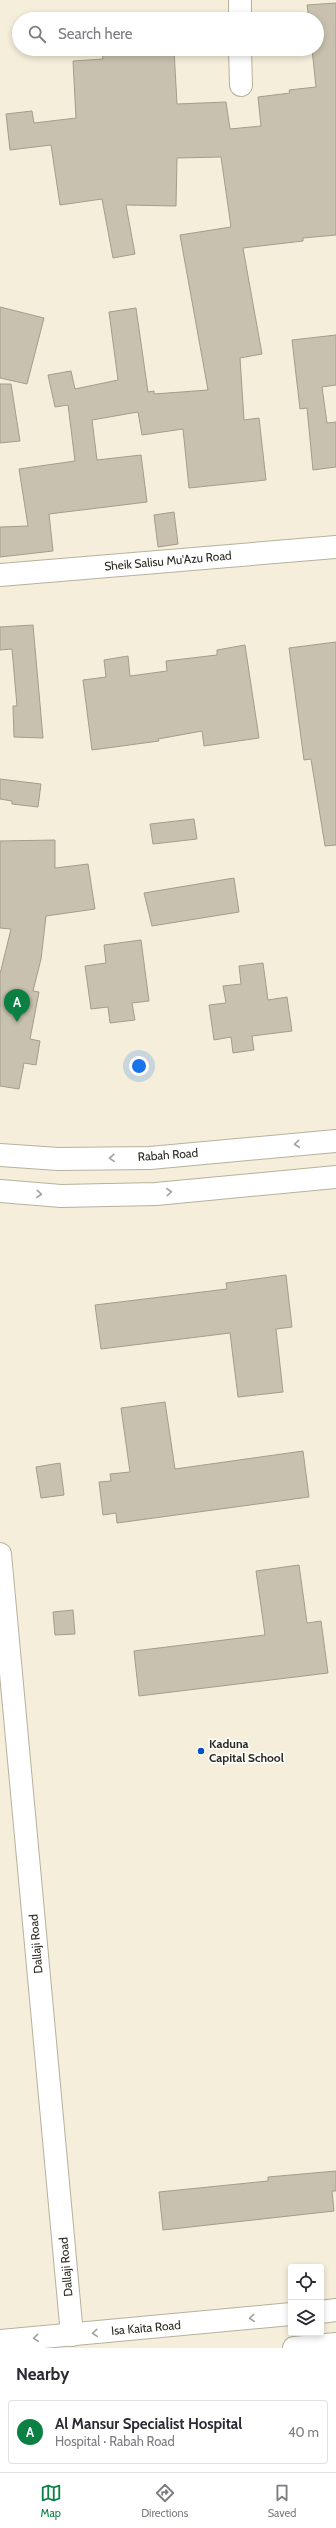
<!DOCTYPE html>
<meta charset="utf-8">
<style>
body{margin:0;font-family:Cabin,sans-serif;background:#f2f2f3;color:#2b2b33}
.controls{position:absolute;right:12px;bottom:12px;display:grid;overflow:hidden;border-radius:4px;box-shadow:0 2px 6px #0003}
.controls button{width:36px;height:36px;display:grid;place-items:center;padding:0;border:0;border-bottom:1px solid #e1e1e2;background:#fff;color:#2b2b33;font:20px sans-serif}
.you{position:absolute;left:139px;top:1066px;width:14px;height:14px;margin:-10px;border:3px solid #fff;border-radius:50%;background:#1a73e8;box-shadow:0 0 0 6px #1a73e833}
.badge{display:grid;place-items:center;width:26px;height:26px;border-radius:50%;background:#0b8043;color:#fff;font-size:13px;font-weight:700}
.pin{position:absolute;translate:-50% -33px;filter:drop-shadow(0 1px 2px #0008)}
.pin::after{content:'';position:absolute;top:21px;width:14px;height:12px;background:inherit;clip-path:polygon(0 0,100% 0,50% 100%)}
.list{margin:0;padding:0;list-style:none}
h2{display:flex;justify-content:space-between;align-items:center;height:52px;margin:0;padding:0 16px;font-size:17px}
h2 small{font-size:13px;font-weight:400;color:#7c7c81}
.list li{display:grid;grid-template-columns:26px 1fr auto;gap:12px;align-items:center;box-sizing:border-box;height:64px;margin:0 8px 8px;padding:0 8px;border:1px solid #e1e1e2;border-radius:4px}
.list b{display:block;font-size:15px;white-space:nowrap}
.list p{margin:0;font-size:13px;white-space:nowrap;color:#7c7c81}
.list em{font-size:13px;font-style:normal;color:#7c7c81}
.icon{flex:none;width:22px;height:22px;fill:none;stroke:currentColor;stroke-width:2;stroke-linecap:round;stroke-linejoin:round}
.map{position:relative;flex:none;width:336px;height:2348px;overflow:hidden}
.search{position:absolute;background:#fff;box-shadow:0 2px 6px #0003;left:12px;right:12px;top:12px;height:44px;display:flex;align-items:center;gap:10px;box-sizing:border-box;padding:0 14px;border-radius:22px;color:#7c7c81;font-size:15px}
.sheet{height:124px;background:#fff}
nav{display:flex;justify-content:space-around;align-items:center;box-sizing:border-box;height:56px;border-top:1px solid #e1e1e2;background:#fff;font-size:11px;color:#7c7c81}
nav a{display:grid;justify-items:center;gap:2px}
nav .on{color:#0b8043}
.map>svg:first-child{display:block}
.building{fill:#c8c1af;stroke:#a39d8b}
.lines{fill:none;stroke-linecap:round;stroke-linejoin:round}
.minor-casing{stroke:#b6b09d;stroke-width:24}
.major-casing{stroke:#b6b09d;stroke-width:24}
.minor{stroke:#fff;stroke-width:22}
.major{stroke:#fff;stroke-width:22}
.oneway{stroke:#a1a09c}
.poi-dot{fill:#0554be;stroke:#fff;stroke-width:1.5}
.labels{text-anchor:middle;stroke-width:3;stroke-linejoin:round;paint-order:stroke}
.street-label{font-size:12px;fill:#2e2b24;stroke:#fff}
.poi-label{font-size:12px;font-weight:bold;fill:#2e2b24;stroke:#fff;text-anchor:start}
</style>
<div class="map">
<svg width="336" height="2348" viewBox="0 0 336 2348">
<rect width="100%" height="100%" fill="#f5eedb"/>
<!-- building -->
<g class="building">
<path d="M336 3V235L303 238V241L243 248 262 354 240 358 244 420 259 418 266 480 189 488 183 429 142 435 138 412 92 420 97 460 141 455 147 502 49 514 53 551 0 557V527L28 526 19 469 75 461 68 405 55 407 48 375 71 371 75 389 118 380 109 312 136 308 148 392 154 391V394L208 390 180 235 231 227 221 157 177 158 176 206 126 205 135 254 113 258 102 199 60 205 51 145 10 150 6 114 32 111 34 123 76 118 73 61 103 59 102 49H125V53L174 50 177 104 226 102 230 129 261 126 258 97 290 93 289 90 316 87 312 49H317V19H309L307 5Z"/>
<path d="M0 307 44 318 27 384 0 378Z"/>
<path d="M336 335V385L322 387 327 423 336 422V467L313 470 307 408 300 409 292 340Z"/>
<path d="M0 384H11L20 441 0 443Z"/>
<path d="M174 512 178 544 158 547 154 515Z"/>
<path d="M33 625 43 738 14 737 13 706H17L12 649 0 650V627Z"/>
<path d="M336 642V845L325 846 311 759 304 760 289 648Z"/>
<path d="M245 645 259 738 204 746 202 731 158 739 159 741 92 750 83 680 106 677 104 660 128 656 130 676 167 671 166 661 217 655V650Z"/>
<path d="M0 779 41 784 38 807 12 804V801L0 799Z"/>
<path d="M194 819 197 839 153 844 150 824Z"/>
<path d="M55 840V868L88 864 95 909 46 916 41 959 33 991 39 992 30 1039 40 1041 36 1065 24 1063 19 1089 0 1086V974L11 929 0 928V841Z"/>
<path d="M234 878 239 912 152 926 144 893Z"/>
<path d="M141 940 149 1001 132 1003 135 1020 110 1023 108 1007 91 1009 85 966 106 963 104 945Z"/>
<path d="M263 963 268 1000 287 997 292 1031 252 1036 254 1050 233 1053 231 1037 214 1040 209 1005 226 1003 223 986 241 984 239 966Z"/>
<path d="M286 1275 292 1327 276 1329 283 1392 238 1397 230 1333 101 1349 95 1305 227 1289 226 1283Z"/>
<path d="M165 1402 175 1469 303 1451 309 1497 117 1523 116 1513 103 1515 99 1482 111 1481 110 1474 130 1472 121 1408Z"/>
<path d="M60 1463 64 1495 41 1498 36 1467Z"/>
<path d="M299 1565 307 1623 321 1621 328 1673 139 1696 134 1651 265 1635 256 1571Z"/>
<path d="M73 1610 75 1634 55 1635 53 1612Z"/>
<path d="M336 2171V2191H332L334 2211 163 2230 159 2192 268 2181V2177Z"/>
</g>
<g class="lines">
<!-- minor casing -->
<g class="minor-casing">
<g id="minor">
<path d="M240 0V19"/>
<path d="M240 49 241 85"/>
<path d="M0 575 336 547"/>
<path d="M0 1554 72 2335"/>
</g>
</g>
<!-- major casing -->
<g class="major-casing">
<g id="major">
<path d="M0 1155 58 1159 150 1158 336 1141"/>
<path d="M0 1191 61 1196 156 1194 336 1177"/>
<path d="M321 2312 336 2310"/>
<path d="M0 2341 291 2314"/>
<path d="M294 2348 336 2344"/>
</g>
</g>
<!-- minor -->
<use href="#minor" class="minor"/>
<!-- major -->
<use href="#major" class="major"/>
</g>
<!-- one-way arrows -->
<defs><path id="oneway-chevron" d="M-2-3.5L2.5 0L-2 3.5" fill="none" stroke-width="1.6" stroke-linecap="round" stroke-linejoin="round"/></defs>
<g class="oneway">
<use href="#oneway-chevron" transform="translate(297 1144) rotate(175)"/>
<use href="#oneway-chevron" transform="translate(112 1158) rotate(179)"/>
<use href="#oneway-chevron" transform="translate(169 1192) rotate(-5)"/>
<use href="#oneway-chevron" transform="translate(39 1194) rotate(5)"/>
<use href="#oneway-chevron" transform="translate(252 2318) rotate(175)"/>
<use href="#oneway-chevron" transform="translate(95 2333) rotate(175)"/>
<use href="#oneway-chevron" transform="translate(36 2338) rotate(175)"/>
</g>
<!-- markers -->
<circle class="poi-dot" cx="201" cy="1751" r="4"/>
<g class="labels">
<!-- street labels -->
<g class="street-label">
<text transform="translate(168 561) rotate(-5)" y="4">Sheik Salisu Mu'Azu Road</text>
<text transform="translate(168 1155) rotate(-4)" y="4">Rabah Road</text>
<text transform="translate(36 1944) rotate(-95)" y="4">Dallaji Road</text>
<text transform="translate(66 2267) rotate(-95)" y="4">Dallaji Road</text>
<text transform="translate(146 2328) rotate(-5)" y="4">Isa Kaita Road</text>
</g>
<!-- poi labels -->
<g class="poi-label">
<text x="209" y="1748">Kaduna<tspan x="209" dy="14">Capital School</tspan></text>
</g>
</g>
</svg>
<div class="controls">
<button><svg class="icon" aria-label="locate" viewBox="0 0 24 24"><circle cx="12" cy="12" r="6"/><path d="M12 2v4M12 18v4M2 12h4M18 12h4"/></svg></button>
<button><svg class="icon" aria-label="layers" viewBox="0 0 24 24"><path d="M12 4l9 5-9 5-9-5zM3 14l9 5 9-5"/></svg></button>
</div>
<div class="you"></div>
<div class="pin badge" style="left:17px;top:1022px">A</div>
<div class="search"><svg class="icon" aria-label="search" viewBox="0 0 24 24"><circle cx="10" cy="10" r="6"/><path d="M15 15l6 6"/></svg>Search here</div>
</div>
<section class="sheet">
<h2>Nearby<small></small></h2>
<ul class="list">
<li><span class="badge">A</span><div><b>Al Mansur Specialist Hospital</b><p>Hospital · Rabah Road</p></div><em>40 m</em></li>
</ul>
</section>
<nav>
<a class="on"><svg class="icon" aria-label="map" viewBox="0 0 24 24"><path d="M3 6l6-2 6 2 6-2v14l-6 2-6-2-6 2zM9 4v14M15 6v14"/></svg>Map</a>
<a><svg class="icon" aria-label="directions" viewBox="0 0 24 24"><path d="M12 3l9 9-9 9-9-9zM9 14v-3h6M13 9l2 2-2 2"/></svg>Directions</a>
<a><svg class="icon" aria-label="saved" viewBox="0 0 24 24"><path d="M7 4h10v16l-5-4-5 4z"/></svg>Saved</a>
</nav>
